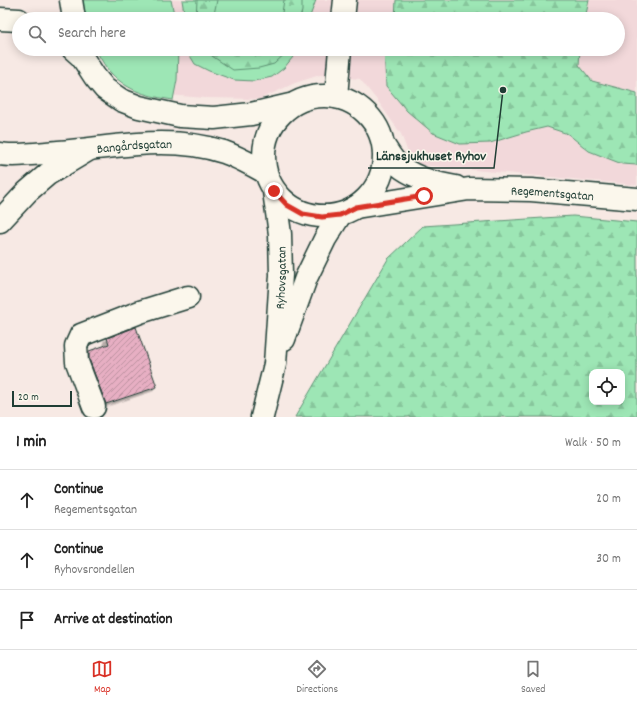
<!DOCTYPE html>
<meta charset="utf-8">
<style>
body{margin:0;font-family:Dekko,sans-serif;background:#f6f6f6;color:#222}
.controls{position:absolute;right:12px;bottom:12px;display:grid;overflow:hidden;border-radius:8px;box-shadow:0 2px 10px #0003}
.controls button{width:36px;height:36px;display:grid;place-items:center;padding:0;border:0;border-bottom:1px solid #e0e0e0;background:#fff;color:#222;font:20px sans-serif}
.scale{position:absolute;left:12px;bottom:10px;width:60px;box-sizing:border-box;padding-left:4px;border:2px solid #1f3d34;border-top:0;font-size:11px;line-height:14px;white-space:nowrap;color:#1f3d34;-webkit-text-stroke:3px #fbf7ec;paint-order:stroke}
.stop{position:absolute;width:12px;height:12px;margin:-9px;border:3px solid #d93025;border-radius:50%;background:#fff}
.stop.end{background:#d93025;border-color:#fff;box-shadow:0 1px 4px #0008}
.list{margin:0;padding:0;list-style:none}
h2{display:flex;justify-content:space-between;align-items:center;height:52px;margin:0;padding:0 16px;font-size:17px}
h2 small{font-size:13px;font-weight:400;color:#767676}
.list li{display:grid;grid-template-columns:26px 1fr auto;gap:12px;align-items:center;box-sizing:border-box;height:60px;padding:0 16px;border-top:1px solid #e0e0e0}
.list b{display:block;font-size:15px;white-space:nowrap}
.list p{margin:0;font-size:13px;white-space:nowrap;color:#767676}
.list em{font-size:13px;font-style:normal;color:#767676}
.icon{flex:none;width:22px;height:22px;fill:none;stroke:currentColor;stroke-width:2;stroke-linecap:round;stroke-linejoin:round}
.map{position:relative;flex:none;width:637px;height:417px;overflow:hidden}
.search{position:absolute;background:#fff;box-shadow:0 2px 10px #0003;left:12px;right:12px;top:12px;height:44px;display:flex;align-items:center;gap:10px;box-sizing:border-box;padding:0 14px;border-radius:22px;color:#767676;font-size:15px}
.sheet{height:232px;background:#fff}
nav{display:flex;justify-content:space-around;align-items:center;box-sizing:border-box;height:56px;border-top:1px solid #e0e0e0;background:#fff;font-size:11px;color:#767676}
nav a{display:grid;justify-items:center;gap:2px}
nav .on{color:#d93025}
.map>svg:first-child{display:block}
.built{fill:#f2d8da}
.grass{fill:#9de6b5;stroke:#5e9274}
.forest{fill:url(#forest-firs);stroke:#5e9274;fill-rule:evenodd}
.building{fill:url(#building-hatch);stroke:#1f3d34;filter:url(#shadow)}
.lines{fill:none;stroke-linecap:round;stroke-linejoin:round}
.minor-casing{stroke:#1f3d34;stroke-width:25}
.highway-casing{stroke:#1f3d34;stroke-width:25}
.minor{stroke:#fbf7ec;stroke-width:22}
.highway{stroke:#fbf7ec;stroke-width:22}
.route{stroke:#d93025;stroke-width:5}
.labels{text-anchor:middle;stroke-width:3;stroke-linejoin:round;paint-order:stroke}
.street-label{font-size:13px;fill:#1f3d34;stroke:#fbf7ec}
.leader{fill:none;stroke:#1f3d34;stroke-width:1.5}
.callout-dot{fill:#1f3d34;stroke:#fbf7ec;stroke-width:1.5}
.callout-label{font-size:14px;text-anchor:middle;font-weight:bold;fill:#1f3d34;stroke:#fbf7ec;stroke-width:3;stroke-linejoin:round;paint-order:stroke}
</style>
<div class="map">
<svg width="637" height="417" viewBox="0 0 637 417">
<defs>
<pattern id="forest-firs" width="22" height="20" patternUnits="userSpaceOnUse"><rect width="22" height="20" fill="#9de6b5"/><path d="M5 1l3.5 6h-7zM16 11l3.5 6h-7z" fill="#87c69c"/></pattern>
<pattern id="building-hatch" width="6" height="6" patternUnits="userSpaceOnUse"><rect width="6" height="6" fill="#e7afc3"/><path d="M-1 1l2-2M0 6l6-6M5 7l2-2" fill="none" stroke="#bb909f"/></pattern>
<filter id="shadow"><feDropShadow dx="-3.5" dy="3.5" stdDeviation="0" flood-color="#0004"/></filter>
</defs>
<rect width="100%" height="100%" fill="#f7e9e4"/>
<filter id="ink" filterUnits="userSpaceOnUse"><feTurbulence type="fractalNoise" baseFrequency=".025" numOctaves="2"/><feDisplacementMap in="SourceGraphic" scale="8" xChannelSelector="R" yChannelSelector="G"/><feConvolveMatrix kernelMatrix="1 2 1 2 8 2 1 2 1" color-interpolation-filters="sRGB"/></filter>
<g filter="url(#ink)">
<!-- built -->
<path class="built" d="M93 0H637V185L418 165 407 150 401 134 380 104 360 79 320 75 295 83 260 99 205 98 156 94 98 49H618V19H95Z"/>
<!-- grass -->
<g class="grass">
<path d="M80 0H171L175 19H85Z"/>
<path d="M182 0H316L309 19H185Z"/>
<path d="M95 49H178L177 80 173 100C148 96 129 92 111 73 105 67 100 57 95 49Z"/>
<path d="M189 49H296L293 57 284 68 272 77 254 81 234 80 209 71 195 64 189 54Z"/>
</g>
<!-- forest -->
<g class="forest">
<path d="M197 0H217L213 19H196Z"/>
<path d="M284 0H302V11L300 19H281Z"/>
<path d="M396 0H589L585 19H395Z"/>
<path d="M206 49H231L250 53 259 49H290L274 64 259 68 233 70 212 56Z"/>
<path d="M384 49H580L579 65 592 81 637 93V165L622 164 589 151 568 134 547 127 526 132 490 143 460 144 433 133 407 111 386 86Z"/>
<path d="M573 216 637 222V417H295L388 259 423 226ZM592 372H622V402H592Z"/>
</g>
<!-- building -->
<path class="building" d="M136 327 157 387 106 404 89 359V351L109 344 107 338Z"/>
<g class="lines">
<!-- minor casing -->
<g class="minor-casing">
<g id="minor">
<path d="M0 19 19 20"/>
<path d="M343 19 345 0"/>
<path d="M73 49 82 57 95 77 105 89 121 100 139 107 180 116 214 118 251 114 290 105"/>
<circle cx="324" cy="156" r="60"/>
<path d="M336 97 340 49"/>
<path d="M384 146C389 154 394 163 402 168 418 179 437 184 456 187"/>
<path id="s1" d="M0 154C14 157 42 153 58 152 114 148 167 134 224 152 238 157 252 165 265 172"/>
<path id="s2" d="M356 207 469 189 531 190 637 199"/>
<path d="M284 339 306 278 325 239 340 215"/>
<path d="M94 407 77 362 76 346 81 335 140 312 188 297"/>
<path id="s3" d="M262 417 275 364 281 275 280 234 274 191"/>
</g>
</g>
<!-- highway casing -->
<g class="highway-casing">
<g id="highway">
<path d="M71 0 74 19"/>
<path d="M80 49 82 57"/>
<path d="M0 221 27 192 48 174 88 150"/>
</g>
</g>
<!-- minor -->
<use href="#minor" class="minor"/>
<!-- highway -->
<use href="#highway" class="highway"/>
</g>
</g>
<g class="lines" filter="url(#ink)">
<!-- route -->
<path class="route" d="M274 191 287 205 303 214 322 217 340 215 356 207 424 196"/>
</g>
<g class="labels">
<!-- street labels -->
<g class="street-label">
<text dy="5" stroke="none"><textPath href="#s1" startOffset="135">Bangårdsgatan</textPath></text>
<text dy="5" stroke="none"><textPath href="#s2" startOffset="198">Regementsgatan</textPath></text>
<text dy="5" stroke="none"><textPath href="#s3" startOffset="141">Ryhovsgatan</textPath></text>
</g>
</g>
<!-- callouts -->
<path class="leader" d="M503 90L494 168H368"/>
<circle class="callout-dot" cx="503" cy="90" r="4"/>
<g class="callout-label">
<text x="431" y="160">Länssjukhuset Ryhov</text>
</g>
</svg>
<div class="controls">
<button><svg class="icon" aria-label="locate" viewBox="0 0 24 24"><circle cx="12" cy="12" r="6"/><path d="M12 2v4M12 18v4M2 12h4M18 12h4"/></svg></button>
</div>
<div class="scale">20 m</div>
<div class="stop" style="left:424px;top:196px"></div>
<div class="stop end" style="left:274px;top:191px"></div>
<div class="search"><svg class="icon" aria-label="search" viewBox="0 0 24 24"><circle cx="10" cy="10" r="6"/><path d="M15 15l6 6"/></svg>Search here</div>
</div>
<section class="sheet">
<h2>1 min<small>Walk · 50 m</small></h2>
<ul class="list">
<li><svg class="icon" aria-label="ahead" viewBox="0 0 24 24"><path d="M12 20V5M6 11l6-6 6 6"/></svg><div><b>Continue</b><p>Regementsgatan</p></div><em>20 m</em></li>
<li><svg class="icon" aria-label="ahead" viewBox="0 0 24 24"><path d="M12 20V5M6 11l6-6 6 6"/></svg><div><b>Continue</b><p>Ryhovsrondellen</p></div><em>30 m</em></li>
<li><svg class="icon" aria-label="arrive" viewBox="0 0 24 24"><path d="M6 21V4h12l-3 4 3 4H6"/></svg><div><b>Arrive at destination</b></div></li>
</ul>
</section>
<nav>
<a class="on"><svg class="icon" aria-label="map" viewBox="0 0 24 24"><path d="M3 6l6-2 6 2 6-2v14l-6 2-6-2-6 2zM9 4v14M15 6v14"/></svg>Map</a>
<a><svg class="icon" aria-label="directions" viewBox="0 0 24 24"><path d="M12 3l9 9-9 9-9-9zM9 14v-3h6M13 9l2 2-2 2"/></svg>Directions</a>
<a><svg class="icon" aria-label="saved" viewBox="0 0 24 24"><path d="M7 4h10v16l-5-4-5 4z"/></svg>Saved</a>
</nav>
